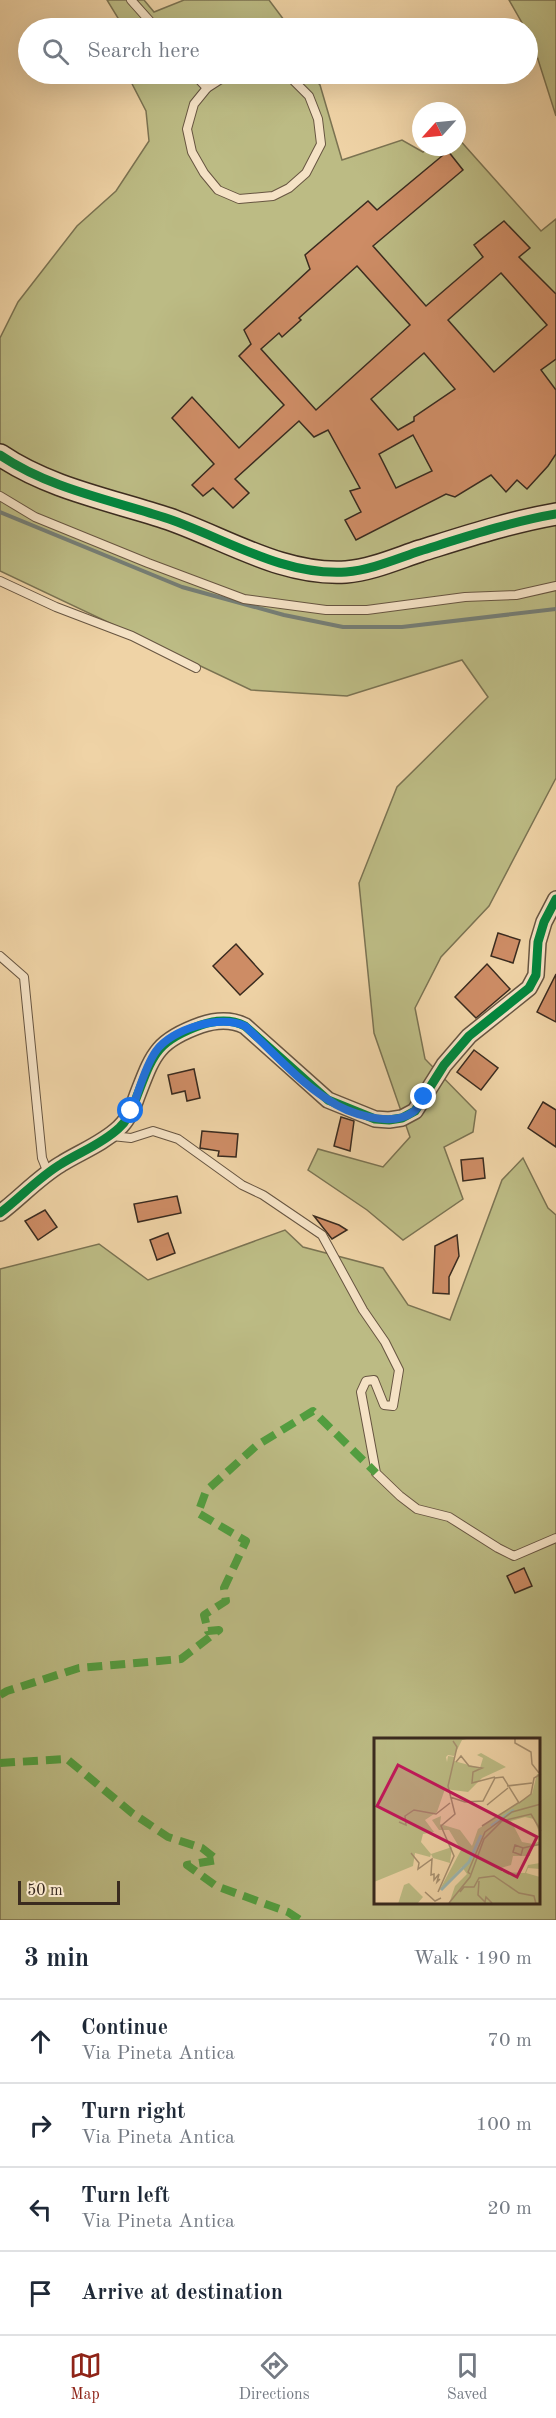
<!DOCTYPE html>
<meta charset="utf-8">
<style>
body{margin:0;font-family:"Old Standard TT",serif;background:#f6f6f7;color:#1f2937}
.compass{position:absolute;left:412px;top:102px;width:54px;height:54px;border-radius:50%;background:#fff;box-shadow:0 6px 24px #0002;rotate:243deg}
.scale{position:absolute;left:18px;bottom:15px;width:102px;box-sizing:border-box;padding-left:6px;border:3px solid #3a2b1f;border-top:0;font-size:16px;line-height:21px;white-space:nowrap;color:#3a2b1f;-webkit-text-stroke:4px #f5e2c5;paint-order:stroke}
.stop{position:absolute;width:18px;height:18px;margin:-14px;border:4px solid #1a73e8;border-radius:50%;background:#fff}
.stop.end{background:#1a73e8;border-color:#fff;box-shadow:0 2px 6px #0008}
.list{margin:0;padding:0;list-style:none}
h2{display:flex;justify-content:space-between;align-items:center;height:78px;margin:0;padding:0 24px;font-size:26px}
h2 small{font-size:20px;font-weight:400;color:#747a83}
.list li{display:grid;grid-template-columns:39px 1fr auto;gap:18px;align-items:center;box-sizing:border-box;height:84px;padding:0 24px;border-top:2px solid #e0e1e3}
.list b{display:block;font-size:22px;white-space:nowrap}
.list p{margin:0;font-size:20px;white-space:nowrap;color:#747a83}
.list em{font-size:20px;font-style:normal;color:#747a83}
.icon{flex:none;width:33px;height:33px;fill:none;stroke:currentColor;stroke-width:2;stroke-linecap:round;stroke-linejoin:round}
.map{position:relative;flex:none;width:556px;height:1920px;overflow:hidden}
.search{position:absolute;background:#fff;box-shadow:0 6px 24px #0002;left:18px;right:18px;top:18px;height:66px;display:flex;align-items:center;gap:15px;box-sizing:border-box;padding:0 21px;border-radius:33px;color:#747a83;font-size:22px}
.sheet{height:414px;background:#fff}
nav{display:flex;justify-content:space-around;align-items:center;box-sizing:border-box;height:84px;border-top:2px solid #e0e1e3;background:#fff;font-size:16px;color:#747a83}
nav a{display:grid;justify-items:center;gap:3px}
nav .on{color:#8f2418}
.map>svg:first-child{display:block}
.green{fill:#bcbb84;stroke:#7b7352;stroke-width:1.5;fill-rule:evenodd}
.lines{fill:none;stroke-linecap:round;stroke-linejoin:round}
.stream{stroke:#757e76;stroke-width:4}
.building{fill:#cd8c65;stroke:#3a2b1f;stroke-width:1.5;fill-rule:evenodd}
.lane-casing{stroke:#675541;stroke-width:10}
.street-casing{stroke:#675541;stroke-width:18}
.secondary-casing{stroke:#3a2b1f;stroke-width:24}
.lane{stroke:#f5e2c5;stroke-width:8}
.street{stroke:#f5e2c5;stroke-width:15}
.secondary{stroke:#f5e2c5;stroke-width:21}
.quiet{stroke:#529d3f;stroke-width:8;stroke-dasharray:15 8;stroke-linecap:butt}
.cycleway-casing{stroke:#f5e2c5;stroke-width:13}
.cycleway{stroke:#00873e;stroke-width:9}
.route{stroke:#1a73e8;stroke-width:8}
.inset-river{fill:none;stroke:#9cb6b0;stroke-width:3}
.inset-road{fill:none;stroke:#a79070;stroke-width:1.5}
.view{fill:#c2185b;fill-opacity:0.15;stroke:#c2185b;stroke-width:3}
.inset-edge{fill:none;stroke:#3a2b1f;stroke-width:3}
</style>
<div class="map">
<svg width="556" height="1920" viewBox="0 0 556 1920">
<rect width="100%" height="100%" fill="#efd3a6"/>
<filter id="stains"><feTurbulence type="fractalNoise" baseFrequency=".00333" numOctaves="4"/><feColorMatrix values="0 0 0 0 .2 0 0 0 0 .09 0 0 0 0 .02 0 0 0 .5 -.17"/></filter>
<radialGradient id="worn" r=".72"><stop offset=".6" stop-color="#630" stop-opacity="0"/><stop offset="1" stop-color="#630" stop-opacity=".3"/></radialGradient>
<!-- green -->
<g class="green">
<path d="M107 0H144L154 12 184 0H269L290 28H124Z"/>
<path d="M509 0H556V116L528 28H525Z"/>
<path d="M127 74H310L320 85 342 160 402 140 423 152 430 147H457V137L541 231 556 219V778L489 906 441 957 415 1008 425 1059 476 1111 473 1132 444 1147 463 1199 403 1240 367 1210 308 1170 318 1149 383 1167 410 1137 374 1033 359 883 397 787 488 697 462 660 347 696 251 690 0 571V338L18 302 77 226 116 191 149 141 146 111Z"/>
<path d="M523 1158 548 1208 556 1215V1920H0V1269L99 1244 148 1280 285 1230 303 1247 383 1268 408 1305 450 1320 502 1180ZM376 1740H540V1904H376Z"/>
</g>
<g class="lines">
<!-- stream -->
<path class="stream" d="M0 512 182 587 284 615 343 627H402L556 609"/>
</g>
<!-- building -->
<g class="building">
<path d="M448 151 463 170 373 246 426 306 483 257 474 245 504 221 530 248 519 257 556 294V359L541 370 556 390V454L548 466 527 489 517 480 506 492 491 475 455 497 446 494 356 540 345 520 361 512 350 491 360 488 328 430 314 437 299 421 235 479 249 493 233 508 213 488 203 496 192 485 214 464 172 418 192 397 239 448 284 405 239 356 251 344 244 330 310 269 305 255 368 201 377 210ZM357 266 410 325 316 410 261 349 279 333 282 337 301 320 299 318ZM501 273 547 325 494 372 448 320ZM424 353 455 389 414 417V421L398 430 371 399ZM413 435 432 471 396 488 379 454Z"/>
<path d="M498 933 520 940 513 963 491 956Z"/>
<path d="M236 944 263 974 240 995 213 966Z"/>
<path d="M487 964 510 989 476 1018 455 997Z"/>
<path d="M556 974V1022L537 1012Z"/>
<path d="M474 1050 498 1068 481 1090 457 1072Z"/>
<path d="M194 1069 200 1098 187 1101 185 1091 172 1094 168 1075Z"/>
<path d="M543 1102 556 1110V1147L528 1128Z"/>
<path d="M341 1117 354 1121 350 1151 334 1146Z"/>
<path d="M202 1131 238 1134 236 1157 218 1156 219 1151 200 1148Z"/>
<path d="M483 1158 485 1178 463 1181 461 1160Z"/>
<path d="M177 1196 181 1213 138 1222 134 1204Z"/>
<path d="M45 1210 57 1227 38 1240 25 1221Z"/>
<path d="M314 1216 339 1225 347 1230 332 1239Z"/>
<path d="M168 1233 175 1253 157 1260 150 1240Z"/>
<path d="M457 1235 459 1256 449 1277V1294L433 1293 435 1246Z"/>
<path d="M524 1568 532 1586 515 1593 507 1576Z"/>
</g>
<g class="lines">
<!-- lane casing -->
<g class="lane-casing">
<g id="lane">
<path d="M131 0 156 28"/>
<path d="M194 74 207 88"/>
<path d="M237 74 221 79 207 88 194 104 187 129 192 152 204 173 218 190 239 199 273 196 289 188 306 173 321 144 318 119 309 96 287 74"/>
<path d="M0 496 35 517 148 563 244 599 326 610H367L465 597 516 595 556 586"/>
<path d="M0 581 56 607 132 636 196 668"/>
<path d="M0 956 24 977 42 1158 48 1173"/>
<path d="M112 1136 131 1138 153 1131 178 1139 242 1185 263 1195 322 1235 363 1310 385 1342 399 1370 393 1406 384 1405 374 1380 366 1381 361 1392 376 1473 400 1496 417 1509 449 1517 498 1548 514 1556 556 1538"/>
</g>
</g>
<!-- street casing -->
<g class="street-casing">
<path id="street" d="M0 1213C20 1198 39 1177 61 1164 80 1152 102 1144 119 1128 128 1120 133 1108 137 1096 153 1055 156 1041 201 1025 216 1020 231 1019 245 1026L328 1100 375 1119 389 1120 402 1118 415 1111 444 1065 469 1036 529 988 536 975 538 942 544 922 556 899"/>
</g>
<!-- secondary casing -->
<g class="secondary-casing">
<path id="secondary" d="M0 455C50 489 112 500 169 519 226 539 283 576 346 572 371 570 396 559 420 551 465 537 510 522 556 514"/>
</g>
<!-- lane -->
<use href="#lane" class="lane"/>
<!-- street -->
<use href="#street" class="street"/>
<!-- secondary -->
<use href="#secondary" class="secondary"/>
<!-- quiet -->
<g class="quiet">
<path d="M0 1695 7 1691 79 1668 181 1659 219 1630 208 1631 204 1615 226 1601 224 1588 246 1541 198 1513 206 1491 256 1446 313 1411 376 1473"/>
<path d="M0 1763 67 1759 132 1813 168 1837 202 1848 217 1860 187 1865 216 1886 288 1912 300 1920"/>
</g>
<!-- cycleway casing -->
<g class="cycleway-casing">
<g id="cycleway">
<path d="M0 455C50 489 112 500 169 519 226 539 283 576 346 572 371 570 396 559 420 551 465 537 510 522 556 514"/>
<path d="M0 1213C20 1198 39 1177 61 1164 80 1152 102 1144 119 1128 128 1120 133 1108 137 1096 153 1055 156 1041 201 1025 216 1020 231 1019 245 1026L328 1100 375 1119 389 1120 402 1118 415 1111 444 1065 469 1036 529 988 536 975 538 942 544 922 556 899"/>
</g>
</g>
<!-- cycleway -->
<use href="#cycleway" class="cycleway"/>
</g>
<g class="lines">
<!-- route -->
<path class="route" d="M131 1111C139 1092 144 1068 156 1051 171 1029 221 1014 245 1026 271 1050 297 1080 327 1099 348 1114 391 1128 413 1112 418 1109 421 1102 424 1097"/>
</g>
<!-- overview -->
<g transform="translate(374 1738)">
<rect width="166" height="166" fill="#efd3a6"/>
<path d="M0 0H98L88 2 80 18 74 17 72 19 73 24 74 18 81 19 80 23 106 30 109 20 103 17 107 15 132 29 108 40 94 54 71 51 63 74 51 82 60 94 49 96 47 104 57 116 78 109 76 125 59 120 57 116 56 119 41 115 39 128 0 144ZM163 36H166V97L160 81 151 79 137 83 148 104 159 106 166 103V107L157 109 156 118H139L137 127 127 130 128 134 151 135 154 127 166 125V131L154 130 152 135 166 139V166H75L81 148 93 136 88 129 65 153 87 112 75 92H65L58 82 67 78 66 86 86 92 98 108 104 91 158 56ZM35 145 49 159 43 166H24L30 147Z" fill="#bcbb84"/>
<path class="inset-river" d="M117 88 140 72M67 152 95 124 107 97"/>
<path class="inset-road" d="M141 0V5L157 14 158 26 165 35M82 24 87 18 95 28 108 30 99 34 98 45 121 39M133 48 158 45M76 59 91 64 109 63 121 40 129 39 145 65 157 56 160 40 167 36M113 67 134 50M25 84 32 87 31 78 40 72 62 76 76 65M108 88 144 65M149 110 147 117 139 114 141 107 149 110 167 106M37 115 45 125 44 131 58 121 57 137 60 136V142L65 136 63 144 66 141M96 136 94 134 111 94 138 74 167 66M105 143 104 157 111 164 112 159 118 165M51 154 61 163 67 160M64 154 80 118 67 88 81 76 74 48 83 9 79 3M86 154 90 149H100L105 140 120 138 145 155 160 158 162 166M75 165 96 139 110 101 128 83 157 76 167 93"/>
<path class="view" d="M24 27 163 99 143 139 3 68Z"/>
<rect width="166" height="166" class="inset-edge"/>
</g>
<rect width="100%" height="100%" filter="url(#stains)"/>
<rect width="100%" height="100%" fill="url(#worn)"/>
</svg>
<svg class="compass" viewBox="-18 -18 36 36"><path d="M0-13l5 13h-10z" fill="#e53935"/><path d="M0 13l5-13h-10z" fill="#747a83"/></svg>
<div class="scale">50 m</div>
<div class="stop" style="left:131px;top:1111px"></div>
<div class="stop end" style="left:424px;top:1097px"></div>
<div class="search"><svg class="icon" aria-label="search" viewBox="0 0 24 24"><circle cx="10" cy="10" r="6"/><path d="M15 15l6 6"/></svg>Search here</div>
</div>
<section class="sheet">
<h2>3 min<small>Walk · 190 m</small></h2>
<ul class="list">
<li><svg class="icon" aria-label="ahead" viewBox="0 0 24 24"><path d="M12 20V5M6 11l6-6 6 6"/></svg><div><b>Continue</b><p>Via Pineta Antica</p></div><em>70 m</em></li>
<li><svg class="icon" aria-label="right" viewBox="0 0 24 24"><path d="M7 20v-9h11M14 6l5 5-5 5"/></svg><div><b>Turn right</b><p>Via Pineta Antica</p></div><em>100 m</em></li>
<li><svg class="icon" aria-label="left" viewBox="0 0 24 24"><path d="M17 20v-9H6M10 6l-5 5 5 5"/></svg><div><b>Turn left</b><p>Via Pineta Antica</p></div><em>20 m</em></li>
<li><svg class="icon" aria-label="arrive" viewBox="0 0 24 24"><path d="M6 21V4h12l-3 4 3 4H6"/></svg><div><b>Arrive at destination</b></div></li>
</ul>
</section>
<nav>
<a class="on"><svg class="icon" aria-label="map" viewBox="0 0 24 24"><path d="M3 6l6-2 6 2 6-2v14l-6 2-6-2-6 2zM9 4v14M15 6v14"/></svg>Map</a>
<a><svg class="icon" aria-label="directions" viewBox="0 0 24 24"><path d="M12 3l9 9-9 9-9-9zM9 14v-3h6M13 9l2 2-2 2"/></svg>Directions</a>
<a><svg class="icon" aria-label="saved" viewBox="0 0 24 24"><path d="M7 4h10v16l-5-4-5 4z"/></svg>Saved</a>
</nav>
